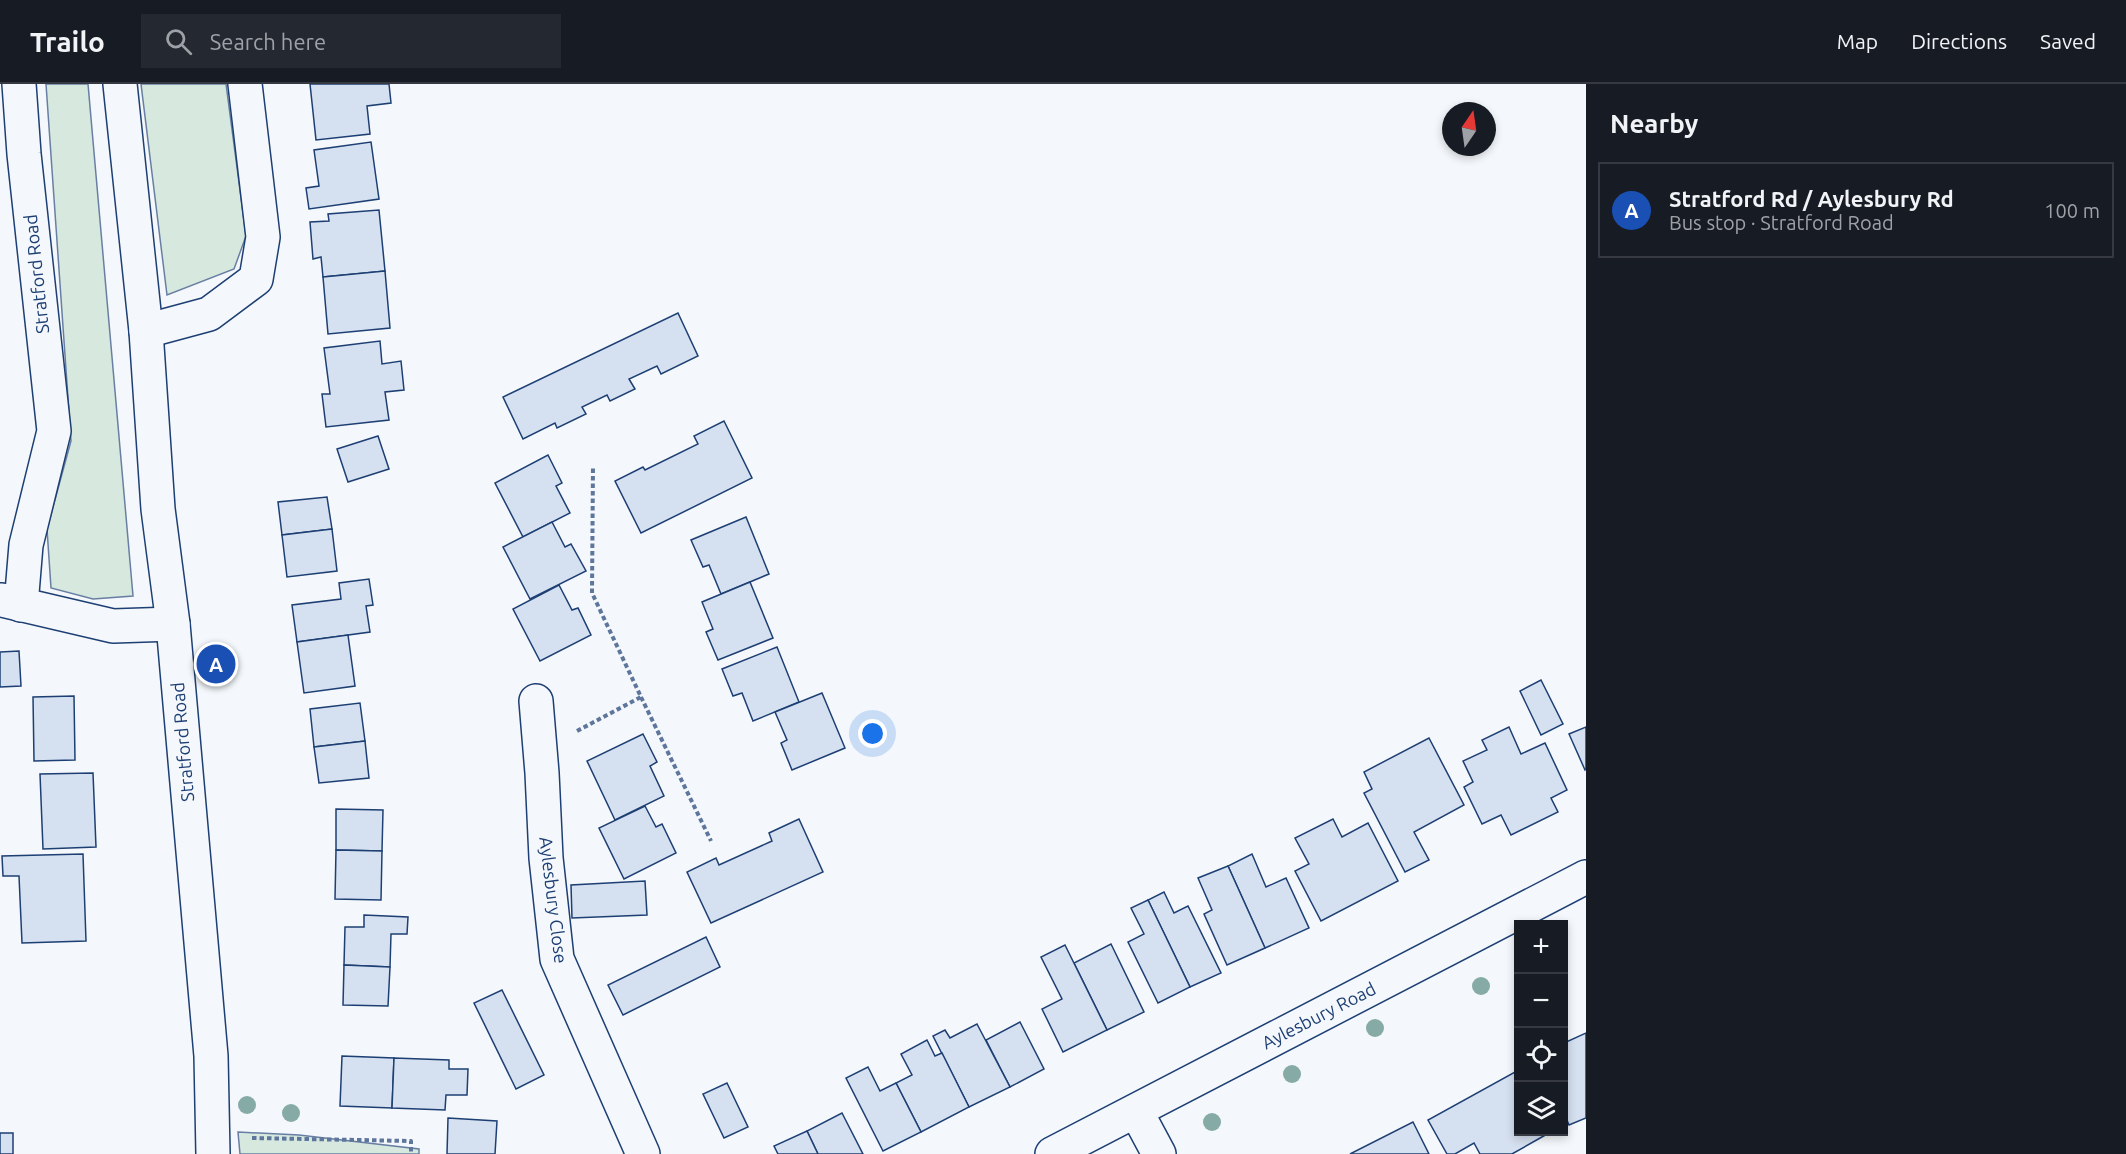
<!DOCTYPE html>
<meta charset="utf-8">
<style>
body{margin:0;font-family:Ubuntu,sans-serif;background:#242831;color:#f1f3f6}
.controls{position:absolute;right:18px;bottom:18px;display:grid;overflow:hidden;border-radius:0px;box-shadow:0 3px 9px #0003}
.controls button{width:54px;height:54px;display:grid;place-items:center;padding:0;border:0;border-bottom:2px solid #363941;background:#171b24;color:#f1f3f6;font:30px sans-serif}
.compass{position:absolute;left:1442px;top:18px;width:54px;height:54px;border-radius:50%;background:#171b24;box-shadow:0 3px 9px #0003;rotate:13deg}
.you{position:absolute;left:873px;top:650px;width:21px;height:21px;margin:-15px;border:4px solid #fff;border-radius:50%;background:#1a73e8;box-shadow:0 0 0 9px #1a73e833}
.badge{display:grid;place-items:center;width:39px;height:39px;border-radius:50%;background:#c62828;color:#fff;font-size:20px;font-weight:700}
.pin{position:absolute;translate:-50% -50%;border:3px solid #fff;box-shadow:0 2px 6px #0006}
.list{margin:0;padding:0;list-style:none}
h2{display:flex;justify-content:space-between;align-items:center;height:78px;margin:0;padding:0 24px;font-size:26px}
h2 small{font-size:20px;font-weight:400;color:#9ea1a6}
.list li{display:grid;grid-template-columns:39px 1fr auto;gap:18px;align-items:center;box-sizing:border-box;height:96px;margin:0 12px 12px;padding:0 12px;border:2px solid #363941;border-radius:0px}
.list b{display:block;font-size:22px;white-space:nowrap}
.list p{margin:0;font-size:20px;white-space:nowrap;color:#9ea1a6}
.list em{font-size:20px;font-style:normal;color:#9ea1a6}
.icon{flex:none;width:33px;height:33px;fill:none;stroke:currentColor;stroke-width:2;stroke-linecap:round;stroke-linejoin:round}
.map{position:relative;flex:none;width:1586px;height:1070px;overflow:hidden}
header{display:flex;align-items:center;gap:36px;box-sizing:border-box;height:84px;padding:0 30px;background:#171b24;border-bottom:2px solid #363941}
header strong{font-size:28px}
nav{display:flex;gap:33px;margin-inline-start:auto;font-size:21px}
.search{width:420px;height:54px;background:#242831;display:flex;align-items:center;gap:15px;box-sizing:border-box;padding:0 21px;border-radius:0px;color:#9ea1a6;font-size:22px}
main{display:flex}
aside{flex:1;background:#171b24}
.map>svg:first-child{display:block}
.green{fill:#d7e8df;stroke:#687fa3;stroke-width:1.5}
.building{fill:#d5e0f0;stroke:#1d3f73;stroke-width:1.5}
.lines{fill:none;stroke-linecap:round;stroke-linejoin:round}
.minor-casing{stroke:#1d3f73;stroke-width:36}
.major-casing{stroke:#1d3f73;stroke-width:36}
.path{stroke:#5e769c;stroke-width:4;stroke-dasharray:4.5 3;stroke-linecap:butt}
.minor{stroke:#f4f7fb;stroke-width:33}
.major{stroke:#f4f7fb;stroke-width:33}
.tree{fill:#86aba6}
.labels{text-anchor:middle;stroke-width:4.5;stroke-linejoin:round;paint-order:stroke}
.street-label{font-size:18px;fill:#1d3f73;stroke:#f4f7fb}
</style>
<header>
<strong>Trailo</strong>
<div class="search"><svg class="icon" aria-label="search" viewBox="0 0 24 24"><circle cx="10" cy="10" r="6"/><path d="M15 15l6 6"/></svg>Search here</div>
<nav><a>Map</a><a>Directions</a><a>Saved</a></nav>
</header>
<main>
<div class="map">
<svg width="1586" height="1070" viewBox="0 0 1586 1070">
<rect width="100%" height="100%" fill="#f4f7fb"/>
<!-- green -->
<g class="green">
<path d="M46 0H88L133 512 93 515 51 504 47 445 71 357Z"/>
<path d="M141 0H226L246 152 234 185 167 211Z"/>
<path d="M238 1048 299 1051 419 1065V1070H240Z"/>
</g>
<!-- building -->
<g class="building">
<path d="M310 0H389L391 19 367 22 370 50 316 56Z"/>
<path d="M371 58 379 115 309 125 306 104 319 102 314 66Z"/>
<path d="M379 126 385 187 323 193 321 173 313 175 310 138 329 137 328 130Z"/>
<path d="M385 187 390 244 328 250 323 193Z"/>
<path d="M678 229 698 272 661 290 657 282 629 295 635 305 610 317 607 311 582 323 586 330 557 344 555 339 523 355 503 313Z"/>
<path d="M380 257 382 280 401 277 404 306 385 308 389 336 326 343 322 310H330L324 264Z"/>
<path d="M724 337 752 394 641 449 615 397 643 383 645 386 698 360 694 352Z"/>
<path d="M378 352 389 385 348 398 337 365Z"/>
<path d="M548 371 562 399 556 402 570 429 523 453 495 399Z"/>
<path d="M327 413 332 445 282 451 278 418Z"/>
<path d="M746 433 769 490 721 510 709 481 703 483 691 456Z"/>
<path d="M552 438 565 463 571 460 586 487 530 515 503 463Z"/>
<path d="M332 445 337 487 287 493 282 451Z"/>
<path d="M369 495 373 521 366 522 370 548 297 558 292 521 341 515 339 499Z"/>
<path d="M750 498 773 554 718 576 706 548 713 545 702 518Z"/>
<path d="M559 501 572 526 578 524 591 551 540 577 513 525Z"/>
<path d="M348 551 355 602 304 609 297 558Z"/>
<path d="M777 563 799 618 753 637 742 609 733 612 722 585Z"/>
<path d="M19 567 21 602 0 603V568Z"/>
<path d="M1541 596 1563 640 1541 651 1520 607Z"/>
<path d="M822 609 845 664 792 686 781 659 787 656 775 628Z"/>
<path d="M74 612 75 676 34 677 33 613Z"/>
<path d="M360 619 365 657 314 663 310 625Z"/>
<path d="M1509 643 1521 670 1545 659 1567 706 1551 714 1558 728 1511 751 1501 731 1482 740 1464 703 1473 698 1463 677 1487 666 1482 656Z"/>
<path d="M1586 643V685L1585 686 1569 650Z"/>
<path d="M643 650 657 678 650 682 664 712 615 736 587 677Z"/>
<path d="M1429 654 1464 721 1414 748 1429 776 1405 788 1364 709 1372 705 1364 688Z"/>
<path d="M365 657 369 694 319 699 314 663Z"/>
<path d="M93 689 96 763 43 765 40 690Z"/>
<path d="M645 722 656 743 662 740 676 769 624 795 599 744Z"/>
<path d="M336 725 383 726 382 767 336 766Z"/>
<path d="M799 735 823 788 711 839 687 788 716 774 719 781 772 757 769 749Z"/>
<path d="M1333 735 1342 753 1368 739 1398 797 1321 837 1295 787 1309 780 1295 754Z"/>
<path d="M336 766 382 767 381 816 335 815Z"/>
<path d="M83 770 86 857 22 859 19 792H3L2 772Z"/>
<path d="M1252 770 1266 803 1286 794 1309 844 1265 864 1228 782Z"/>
<path d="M1228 782 1265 864 1227 881 1204 830 1212 826 1198 794Z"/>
<path d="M645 797 647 831 572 834 571 801Z"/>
<path d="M1164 808 1174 829 1188 822 1221 889 1190 903 1148 816Z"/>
<path d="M1148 816 1190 903 1158 919 1128 858 1144 850 1131 824Z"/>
<path d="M364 831 408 833 407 850H391L390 883 344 881 345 843H364Z"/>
<path d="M706 853 720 883 623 931 608 901Z"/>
<path d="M1111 860 1144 928 1107 946 1074 879Z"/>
<path d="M1065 861 1107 946 1063 968 1042 925 1062 915 1041 873Z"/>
<path d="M344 881 390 883 388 922 343 921Z"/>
<path d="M502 906 544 991 516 1005 474 919Z"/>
<path d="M1020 938 1044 985 1010 1003 986 956Z"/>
<path d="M977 940 1010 1003 969 1023 933 952 945 946 950 954Z"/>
<path d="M1586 949V1034L1569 1041 1564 1029V959Z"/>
<path d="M927 956 935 972 942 969 969 1023 921 1048 896 999 912 991 901 970Z"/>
<path d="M342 972 394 974 392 1024 340 1022Z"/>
<path d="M394 974 449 976V985H468L467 1011H446L445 1026 392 1024Z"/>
<path d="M868 983 880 1007 896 999 921 1048 883 1067 846 994Z"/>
<path d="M1515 988 1518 994V1048H1548L1549 1049 1512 1070H1480L1474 1059 1455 1070H1447L1428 1036Z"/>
<path d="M727 999 748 1043 724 1054 703 1010Z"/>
<path d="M842 1029 863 1070H818L807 1047Z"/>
<path d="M448 1034 497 1037 495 1070H447Z"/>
<path d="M1413 1038 1429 1070H1350Z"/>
<path d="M807 1047 818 1070H778L774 1062Z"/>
<rect x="0" y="1049" width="13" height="21"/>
</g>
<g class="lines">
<!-- minor casing -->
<g class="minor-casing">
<g id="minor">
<path d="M19 0 24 70 54 347 26 461 21 521"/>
<path d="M146 247 209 230 256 195 263 153 245 0"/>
<path d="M2 516 113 542 173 540"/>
<path d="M536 617 542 689 546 774 557 875 643 1070"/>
<path d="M1136 1027 1159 1070"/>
</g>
</g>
<!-- major casing -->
<g class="major-casing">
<g id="major">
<path d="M120 0 146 247 158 425 173 540 211 972 213 1070"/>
<path d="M1052 1070 1586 793"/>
</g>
</g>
<!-- path -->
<g class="path">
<path d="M641 613 711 757"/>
<path d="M577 647 641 613 592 509 593 382"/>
<path d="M252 1054 411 1057V1070"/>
</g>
<!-- minor -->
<use href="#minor" class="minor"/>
<!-- major -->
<use href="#major" class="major"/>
</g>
<!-- trees -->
<g class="tree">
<circle cx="1481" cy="902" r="9"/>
<circle cx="1375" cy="944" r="9"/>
<circle cx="1292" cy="990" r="9"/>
<circle cx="247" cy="1021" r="9"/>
<circle cx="291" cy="1029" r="9"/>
<circle cx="1212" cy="1038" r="9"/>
</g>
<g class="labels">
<!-- street labels -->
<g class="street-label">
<text transform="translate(37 190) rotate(-96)" y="6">Stratford Road</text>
<text transform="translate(183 658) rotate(-95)" y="6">Stratford Road</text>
<text transform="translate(553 816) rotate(83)" y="6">Aylesbury Close</text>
<text transform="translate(1319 932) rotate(-27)" y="6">Aylesbury Road</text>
</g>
</g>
</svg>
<div class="controls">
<button>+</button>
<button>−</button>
<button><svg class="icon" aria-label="locate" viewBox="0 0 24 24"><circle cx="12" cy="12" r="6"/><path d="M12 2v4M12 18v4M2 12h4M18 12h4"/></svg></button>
<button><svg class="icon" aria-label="layers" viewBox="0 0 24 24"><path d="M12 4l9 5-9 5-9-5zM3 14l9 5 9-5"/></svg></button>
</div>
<svg class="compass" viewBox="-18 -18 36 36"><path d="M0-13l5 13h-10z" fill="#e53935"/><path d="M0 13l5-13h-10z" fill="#9ea1a6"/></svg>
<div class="you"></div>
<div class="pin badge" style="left:216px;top:580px;background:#1a4fb4">A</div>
</div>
<aside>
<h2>Nearby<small></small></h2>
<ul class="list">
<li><span class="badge" style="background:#1a4fb4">A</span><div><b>Stratford Rd / Aylesbury Rd</b><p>Bus stop · Stratford Road</p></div><em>100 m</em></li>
</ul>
</aside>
</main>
